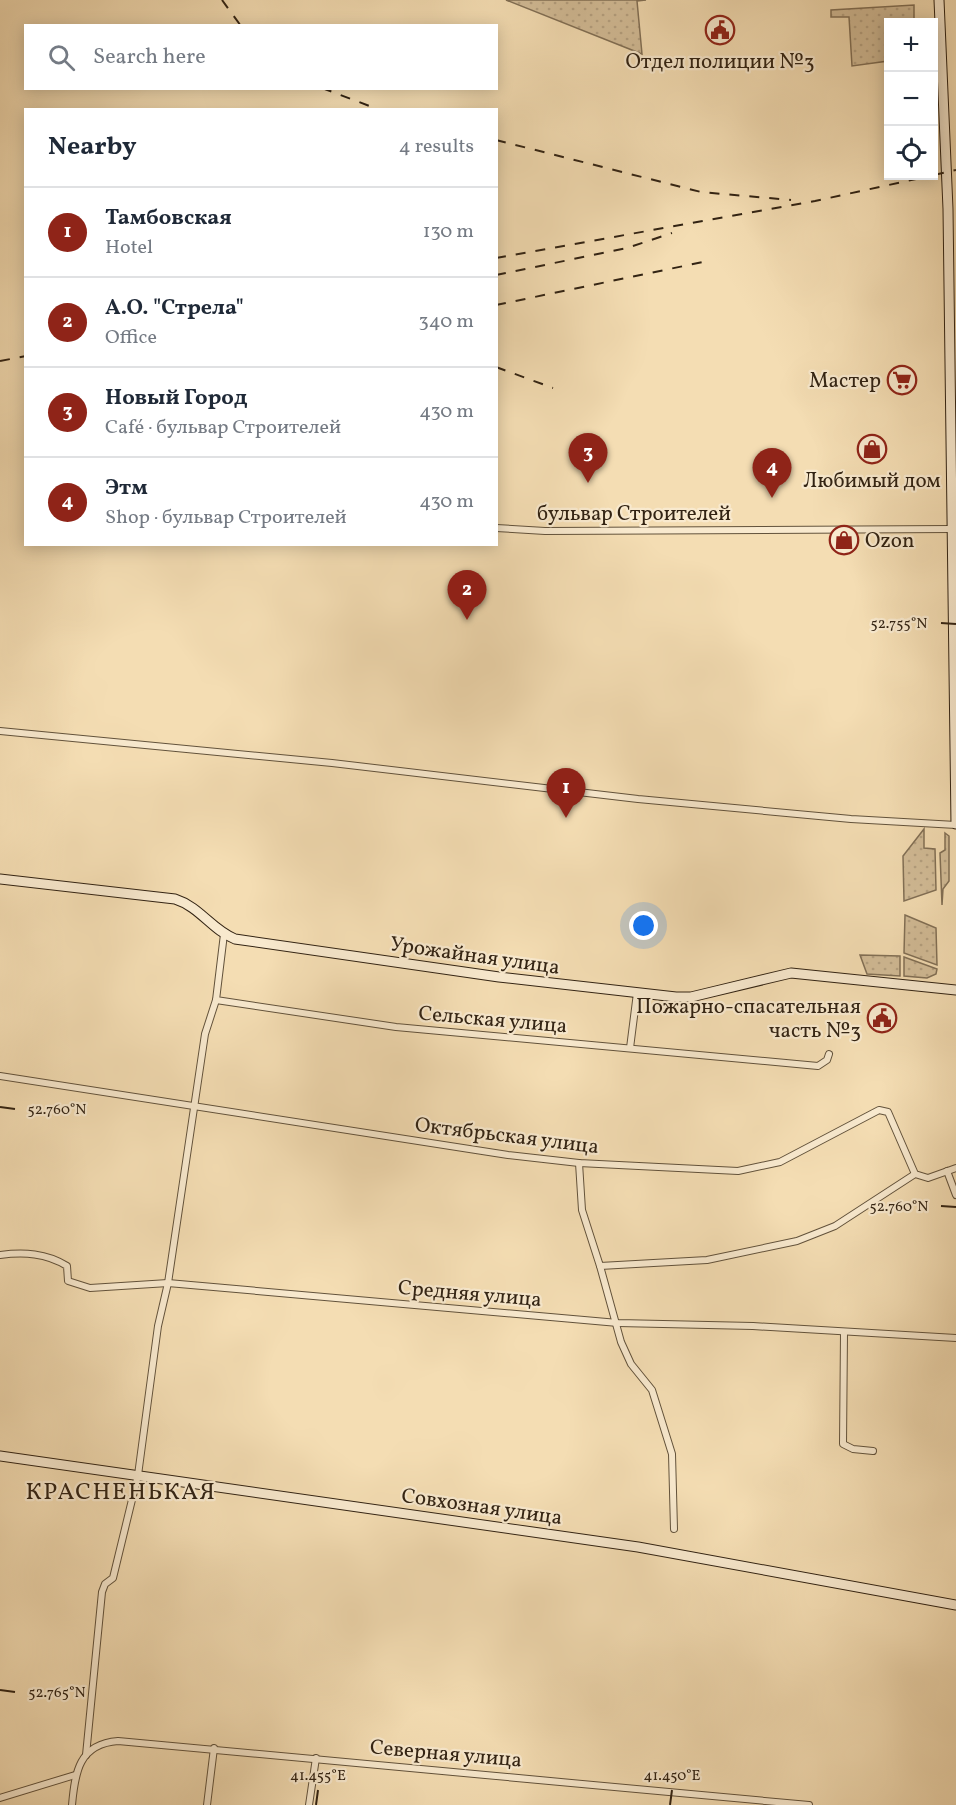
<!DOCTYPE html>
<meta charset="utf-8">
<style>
body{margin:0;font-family:Vollkorn,serif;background:#f6f6f7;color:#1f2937}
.controls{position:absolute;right:18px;top:18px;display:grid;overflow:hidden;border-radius:0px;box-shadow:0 3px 15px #0003}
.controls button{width:54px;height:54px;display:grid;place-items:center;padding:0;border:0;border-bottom:2px solid #e0e1e3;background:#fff;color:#1f2937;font:30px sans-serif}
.you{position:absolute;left:644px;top:926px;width:21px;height:21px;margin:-15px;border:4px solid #fff;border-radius:50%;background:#1a73e8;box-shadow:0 0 0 9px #1a73e833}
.badge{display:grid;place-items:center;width:39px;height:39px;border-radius:50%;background:#8f2418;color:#fff;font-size:20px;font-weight:700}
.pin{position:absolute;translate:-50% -50px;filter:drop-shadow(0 2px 3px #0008)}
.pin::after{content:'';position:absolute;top:32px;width:21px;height:18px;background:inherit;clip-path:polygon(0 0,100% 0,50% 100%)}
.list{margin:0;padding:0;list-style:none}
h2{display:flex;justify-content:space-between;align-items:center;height:78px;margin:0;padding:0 24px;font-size:26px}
h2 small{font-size:20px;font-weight:400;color:#747a83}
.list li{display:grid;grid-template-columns:39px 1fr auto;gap:18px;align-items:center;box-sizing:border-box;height:90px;padding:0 24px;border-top:2px solid #e0e1e3}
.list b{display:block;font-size:22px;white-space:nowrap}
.list p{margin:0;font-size:20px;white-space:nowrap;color:#747a83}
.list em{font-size:20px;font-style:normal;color:#747a83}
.icon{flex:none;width:33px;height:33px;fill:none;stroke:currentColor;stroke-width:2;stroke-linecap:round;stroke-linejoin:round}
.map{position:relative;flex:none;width:956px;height:1805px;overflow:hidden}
.search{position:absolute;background:#fff;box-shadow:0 3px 15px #0003;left:24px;top:24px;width:474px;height:66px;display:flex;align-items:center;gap:15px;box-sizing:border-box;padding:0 21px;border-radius:0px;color:#747a83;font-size:22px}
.panel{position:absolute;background:#fff;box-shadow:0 3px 15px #0003;left:24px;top:108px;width:474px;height:438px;border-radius:0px}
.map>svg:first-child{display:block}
.grass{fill:url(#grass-dots);stroke:#827056;stroke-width:1.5}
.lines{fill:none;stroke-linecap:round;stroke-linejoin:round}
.street-casing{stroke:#62523b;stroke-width:8}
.secondary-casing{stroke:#322313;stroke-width:11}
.street{stroke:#f8e9ce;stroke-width:6}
.secondary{stroke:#f8e9ce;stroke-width:9}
.rail{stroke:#322313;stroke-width:2;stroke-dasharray:10 10;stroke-linecap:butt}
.ticks{fill:none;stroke:#322313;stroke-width:2}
.labels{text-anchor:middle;stroke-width:4.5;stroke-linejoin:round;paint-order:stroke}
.poi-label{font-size:21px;fill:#322313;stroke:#f8e9ce}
.street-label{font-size:21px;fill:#322313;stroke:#f8e9ce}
.quarter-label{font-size:24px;letter-spacing:1.5px;fill:#322313;stroke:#f8e9ce}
.ticks-label{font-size:15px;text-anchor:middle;fill:#322313;stroke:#f8e9ce;stroke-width:4.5;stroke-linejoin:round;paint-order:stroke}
</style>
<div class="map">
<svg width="956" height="1805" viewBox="0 0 956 1805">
<defs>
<pattern id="grass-dots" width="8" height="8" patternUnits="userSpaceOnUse" patternTransform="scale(1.5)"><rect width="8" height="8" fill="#d3bd98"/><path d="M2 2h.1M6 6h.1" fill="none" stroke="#b6a282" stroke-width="1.8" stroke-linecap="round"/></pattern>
</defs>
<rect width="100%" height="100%" fill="#f4ddb3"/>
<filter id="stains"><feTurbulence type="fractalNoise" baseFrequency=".00333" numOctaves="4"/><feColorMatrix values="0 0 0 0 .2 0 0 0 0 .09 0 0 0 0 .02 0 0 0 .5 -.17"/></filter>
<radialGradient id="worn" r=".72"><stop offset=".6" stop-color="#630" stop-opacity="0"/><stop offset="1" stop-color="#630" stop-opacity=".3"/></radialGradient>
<!-- grass -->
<g class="grass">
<path d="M506 0H646L637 1 642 54Z"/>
<path d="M914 5V22H888V61L852 66 849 17H831V10Z"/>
<path d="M924 829V848L935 849 936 890 904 901 903 856Z"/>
<path d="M945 833 949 836V881L943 889 942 905 940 853 945 850Z"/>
<path d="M905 915 936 928 937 965 904 953Z"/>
<path d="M860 955 900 956V976L867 974Z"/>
<path d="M904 957 937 969 936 974 927 978 904 976Z"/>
</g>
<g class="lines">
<!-- street casing -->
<g class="street-casing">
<g id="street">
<path d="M496 528 545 531 953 529"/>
<path d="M0 731 332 763 638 799 851 819 956 825"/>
<path d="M224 934 216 1000 396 1027 818 1066 827 1060 829 1054"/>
<path d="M630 1048 637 993"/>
<path d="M0 1076 508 1155 579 1163 738 1171 780 1162 879 1110 888 1112 915 1174 928 1178 956 1168"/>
<path d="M579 1163 582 1210 600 1266 707 1260 797 1241 835 1226 915 1174"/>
<path d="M947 1171 956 1195"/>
<path d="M0 1255C24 1252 46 1253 67 1266L68 1281 90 1288 168 1283 618 1323 753 1326 956 1338"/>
<path d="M600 1266 621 1342 631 1364 652 1390 672 1454 674 1529"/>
<path d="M844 1333 843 1444 853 1449 873 1451"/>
<path d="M86 1755 102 1592 105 1584 113 1578 138 1475 158 1326 168 1283 205 1034 216 1000"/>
<path d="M0 1798 75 1775"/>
<path d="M72 1805C75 1772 79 1744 118 1741L809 1805"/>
<path d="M207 1805 214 1748"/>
<path d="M309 1805 316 1758"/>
</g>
</g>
<!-- secondary casing -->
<g class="secondary-casing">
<g id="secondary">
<path d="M939 0 948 209 956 824"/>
<path d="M0 879 175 899C200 907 212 930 235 939L499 977 676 997H691L791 973 956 990"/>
<path d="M0 1456 638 1547 956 1605"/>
</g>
</g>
<!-- street -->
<use href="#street" class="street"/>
<!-- secondary -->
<use href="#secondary" class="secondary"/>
<!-- rail -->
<g class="rail">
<path d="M222 0 241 26"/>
<path d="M322 88 380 110"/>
<path d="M496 140 701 192 791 200"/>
<path d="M934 175 956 170"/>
<path d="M496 258 815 201 930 176"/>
<path d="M496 275 627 248 672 233"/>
<path d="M496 305 703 262"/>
<path d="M0 361 26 356"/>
<path d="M496 367 553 388"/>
</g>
</g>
<!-- ticks -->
<path class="ticks" d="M941 623 956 624M0 1107 15 1109M941 1206 956 1207M0 1690 15 1692M316 1805 318 1790M670 1805 672 1790"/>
<!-- icons -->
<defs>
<g id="civic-ring" transform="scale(1.5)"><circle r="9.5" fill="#f8e9ce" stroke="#8f2418" stroke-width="1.5"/><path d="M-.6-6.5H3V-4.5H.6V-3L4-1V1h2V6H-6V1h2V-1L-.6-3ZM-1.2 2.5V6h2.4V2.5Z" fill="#8f2418"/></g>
<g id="supermarket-ring" transform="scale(1.5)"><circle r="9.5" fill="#f8e9ce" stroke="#8f2418" stroke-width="1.5"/><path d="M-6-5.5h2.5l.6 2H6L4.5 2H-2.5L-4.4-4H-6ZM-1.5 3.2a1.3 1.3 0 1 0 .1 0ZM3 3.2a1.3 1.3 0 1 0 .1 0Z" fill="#8f2418"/></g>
<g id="shop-ring" transform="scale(1.5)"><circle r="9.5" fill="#f8e9ce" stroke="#8f2418" stroke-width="1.5"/><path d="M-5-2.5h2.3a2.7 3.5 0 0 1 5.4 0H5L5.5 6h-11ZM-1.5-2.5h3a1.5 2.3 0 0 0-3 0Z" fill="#8f2418"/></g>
</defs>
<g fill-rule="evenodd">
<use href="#civic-ring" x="720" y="30"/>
<use href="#supermarket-ring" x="902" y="380"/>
<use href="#shop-ring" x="872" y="449"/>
<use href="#shop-ring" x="844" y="540"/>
<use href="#civic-ring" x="882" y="1018"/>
</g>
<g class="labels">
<!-- poi labels -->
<g class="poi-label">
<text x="720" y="68">Отдел полиции №3</text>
<text x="881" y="387" text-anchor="end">Мастер</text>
<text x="872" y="487">Любимый дом</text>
<text x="865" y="547" text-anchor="start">Ozon</text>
<text x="861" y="1013" text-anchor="end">Пожарно-спасательная<tspan x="861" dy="24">часть №3</tspan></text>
</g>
<!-- street labels -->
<g class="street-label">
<text x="634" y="520">бульвар Строителей</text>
<text transform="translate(475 955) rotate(8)" y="7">Урожайная улица</text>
<text transform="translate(493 1019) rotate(5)" y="7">Сельская улица</text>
<text transform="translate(507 1135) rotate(7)" y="7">Октябрьская улица</text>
<text transform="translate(470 1293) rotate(5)" y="7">Средняя улица</text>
<text transform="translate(482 1506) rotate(8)" y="7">Совхозная улица</text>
<text transform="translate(446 1753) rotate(5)" y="7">Северная улица</text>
</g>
<!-- quarter labels -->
<g class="quarter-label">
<text x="121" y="1499">КРАСНЕНЬКАЯ</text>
</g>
</g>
<g class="ticks-label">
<text x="899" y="628">52.755°N</text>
<text x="57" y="1114">52.760°N</text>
<text x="899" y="1211">52.760°N</text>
<text x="57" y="1697">52.765°N</text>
<text x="318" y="1780">41.455°E</text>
<text x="672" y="1780">41.450°E</text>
</g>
<rect width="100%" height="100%" filter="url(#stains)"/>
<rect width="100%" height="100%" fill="url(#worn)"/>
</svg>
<div class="controls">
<button>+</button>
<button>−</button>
<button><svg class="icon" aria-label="locate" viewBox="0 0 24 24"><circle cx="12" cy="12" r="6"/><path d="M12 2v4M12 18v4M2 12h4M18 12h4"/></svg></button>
</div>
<div class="you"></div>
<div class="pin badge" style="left:566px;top:818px">1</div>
<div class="pin badge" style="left:467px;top:620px">2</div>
<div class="pin badge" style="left:588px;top:483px">3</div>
<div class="pin badge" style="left:772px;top:498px">4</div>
<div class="search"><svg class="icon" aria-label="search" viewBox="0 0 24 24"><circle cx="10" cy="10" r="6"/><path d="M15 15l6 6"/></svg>Search here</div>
<section class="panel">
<h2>Nearby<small>4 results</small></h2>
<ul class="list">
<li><span class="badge">1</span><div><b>Тамбовская</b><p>Hotel</p></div><em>130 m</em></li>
<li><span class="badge">2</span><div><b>А.О. &quot;Стрела&quot;</b><p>Office</p></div><em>340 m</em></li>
<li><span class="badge">3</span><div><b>Новый Город</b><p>Café · бульвар Строителей</p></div><em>430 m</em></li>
<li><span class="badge">4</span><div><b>Этм</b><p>Shop · бульвар Строителей</p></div><em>430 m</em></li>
</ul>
</section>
</div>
